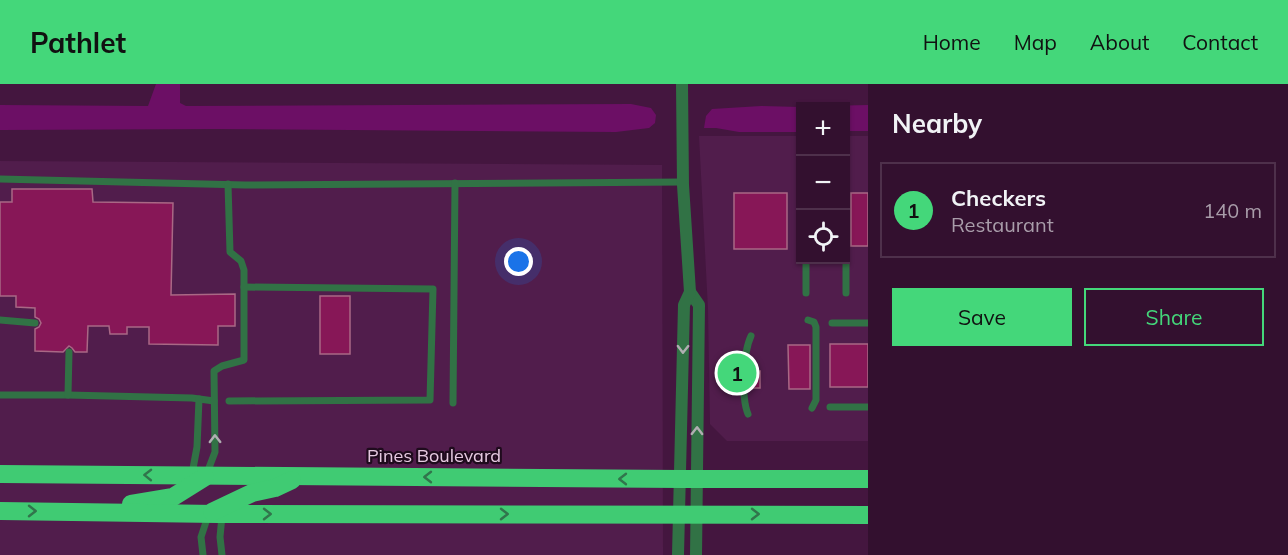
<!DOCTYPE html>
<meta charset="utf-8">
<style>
body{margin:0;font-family:Mulish,sans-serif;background:#3e1e3b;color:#f1f3f6}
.controls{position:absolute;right:18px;top:18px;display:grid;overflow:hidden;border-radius:0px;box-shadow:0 2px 4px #0004}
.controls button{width:54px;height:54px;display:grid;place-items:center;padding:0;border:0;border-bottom:2px solid #4e304b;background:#33102f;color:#f1f3f6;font:30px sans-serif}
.you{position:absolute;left:519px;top:178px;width:21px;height:21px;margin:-15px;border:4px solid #fff;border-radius:50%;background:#1a73e8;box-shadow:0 0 0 9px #1a73e833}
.badge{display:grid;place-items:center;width:39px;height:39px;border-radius:50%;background:#44d77a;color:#111;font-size:20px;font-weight:700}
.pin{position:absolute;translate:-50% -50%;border:3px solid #fff;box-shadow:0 2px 6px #0006}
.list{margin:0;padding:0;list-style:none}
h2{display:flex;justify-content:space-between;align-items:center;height:78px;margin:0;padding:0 24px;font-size:26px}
h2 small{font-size:20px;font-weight:400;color:#a99daa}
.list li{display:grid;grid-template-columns:39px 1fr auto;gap:18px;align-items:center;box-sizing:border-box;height:96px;margin:0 12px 12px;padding:0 12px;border:2px solid #4e304b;border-radius:0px}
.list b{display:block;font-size:22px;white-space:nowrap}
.list p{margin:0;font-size:20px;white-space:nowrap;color:#a99daa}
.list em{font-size:20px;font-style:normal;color:#a99daa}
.actions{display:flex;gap:12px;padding:18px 24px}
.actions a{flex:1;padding:14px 0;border:2px solid #44d77a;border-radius:0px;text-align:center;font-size:21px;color:#44d77a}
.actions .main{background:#44d77a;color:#111}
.icon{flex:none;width:33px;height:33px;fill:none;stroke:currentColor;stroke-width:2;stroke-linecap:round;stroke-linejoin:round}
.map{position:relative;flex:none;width:868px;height:471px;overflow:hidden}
header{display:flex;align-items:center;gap:36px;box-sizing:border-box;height:84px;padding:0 30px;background:#44d77a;color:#111}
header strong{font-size:28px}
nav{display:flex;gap:33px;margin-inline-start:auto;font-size:21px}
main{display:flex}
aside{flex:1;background:#33102f}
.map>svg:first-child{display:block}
.built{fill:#511d4c}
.water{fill:#6c0f65}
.building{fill:#871757;stroke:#a96885;stroke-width:1.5}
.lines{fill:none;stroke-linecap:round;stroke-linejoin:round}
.lane{stroke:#317245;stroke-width:7}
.street{stroke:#317245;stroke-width:12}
.highway{stroke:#40cb73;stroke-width:18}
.oneway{stroke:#b0afb2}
.oneway2{stroke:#31754c}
.labels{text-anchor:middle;stroke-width:4.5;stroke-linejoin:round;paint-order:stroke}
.street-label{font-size:18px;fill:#e6c9e1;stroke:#1f0b1d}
</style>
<header>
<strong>Pathlet</strong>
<nav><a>Home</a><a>Map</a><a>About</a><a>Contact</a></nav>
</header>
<main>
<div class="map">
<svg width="868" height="471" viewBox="0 0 868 471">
<rect width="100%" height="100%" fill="#44163f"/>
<!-- built -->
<g class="built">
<path d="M699 52H800V176H846V52H868V357H727L710 340 708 225Z"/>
<path d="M0 77 662 81 663 471H0Z"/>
</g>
<!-- water -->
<g class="water">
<path d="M156 0H180V19L186 22 631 20 651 24 656 31 655 39 649 44 616 48 215 45 0 46V21L148 22Z"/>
<path d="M868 21V47H846V22H825Z"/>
<path d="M761 22 800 23V48H739L716 44H704L706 32 712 25Z"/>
</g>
<!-- building -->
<g class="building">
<path d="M12 105H92L93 118 173 119 171 211 235 210V242H218V261L149 260V243H127V250H110L109 242H88L87 268H75L72 264 69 262 63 268 35 267V245L39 243 41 239 39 235 35 233V224L16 223V212H0V118H12Z"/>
<rect x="734" y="109" width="53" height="56"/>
<rect x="851" y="109" width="17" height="53"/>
<rect x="320" y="212" width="30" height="58"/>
<rect x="830" y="260" width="38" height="43"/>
<path d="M788 261H810V305H789Z"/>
<path d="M750 287H760V304H749Z"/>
</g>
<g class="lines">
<!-- lane -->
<g class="lane">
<path d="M0 95 245 101 683 98"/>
<path d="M806 176V209"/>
<path d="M846 176V209"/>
<path d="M0 236 35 239"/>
<path d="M808 236 814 238 816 243V316L812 324"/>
<path d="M832 239H868"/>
<path d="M0 311H68L192 314 214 317"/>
<path d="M68 311 69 268"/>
<path d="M229 317 430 316 433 205 244 203"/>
<path d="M453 319 455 99"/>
<path d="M830 323H868"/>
<path d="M748 330C741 313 743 269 751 252"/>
<path d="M207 389 215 368 214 287 222 282 244 276V186L241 177 230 168 228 100"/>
<path d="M192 390 197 363 199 315"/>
<path d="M203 471 201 453 208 432"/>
<path d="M222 471 220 453 222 432"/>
</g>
<!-- street -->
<g class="street">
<path d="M690 208 699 221 696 471"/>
<path d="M678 471 684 221 690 208 683 101 682 0"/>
</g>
<!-- highway -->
<g class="highway">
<path d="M0 390 681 395H868"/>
<path d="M131 420 173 413 205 393"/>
<path d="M0 427 217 430 868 431"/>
<path d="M212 428 252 409 275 404 292 396"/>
</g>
</g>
<!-- one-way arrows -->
<defs><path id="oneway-chevron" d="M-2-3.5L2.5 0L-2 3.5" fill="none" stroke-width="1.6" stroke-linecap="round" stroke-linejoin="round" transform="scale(1.5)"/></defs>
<g class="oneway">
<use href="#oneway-chevron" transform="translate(683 265) rotate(91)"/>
<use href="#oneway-chevron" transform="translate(697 347) rotate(-89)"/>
<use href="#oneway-chevron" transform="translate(215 355) rotate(-91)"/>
</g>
<g class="oneway2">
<use href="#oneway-chevron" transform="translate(148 391) rotate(-179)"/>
<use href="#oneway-chevron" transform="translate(428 393) rotate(-180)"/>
<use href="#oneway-chevron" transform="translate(623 395) rotate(-180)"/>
<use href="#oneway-chevron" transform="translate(32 427)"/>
<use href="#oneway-chevron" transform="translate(267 430)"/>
<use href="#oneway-chevron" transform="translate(504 430)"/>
<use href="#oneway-chevron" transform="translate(755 430)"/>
</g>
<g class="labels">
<!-- street labels -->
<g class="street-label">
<text x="434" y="378">Pines Boulevard</text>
</g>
</g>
</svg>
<div class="controls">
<button>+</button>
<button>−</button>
<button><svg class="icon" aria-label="locate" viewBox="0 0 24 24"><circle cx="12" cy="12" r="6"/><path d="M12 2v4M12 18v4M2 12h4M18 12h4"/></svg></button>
</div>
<div class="you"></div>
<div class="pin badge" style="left:737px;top:289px">1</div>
</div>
<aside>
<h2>Nearby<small></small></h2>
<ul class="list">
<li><span class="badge">1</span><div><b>Checkers</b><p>Restaurant</p></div><em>140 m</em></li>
</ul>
<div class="actions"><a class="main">Save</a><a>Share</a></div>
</aside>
</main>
